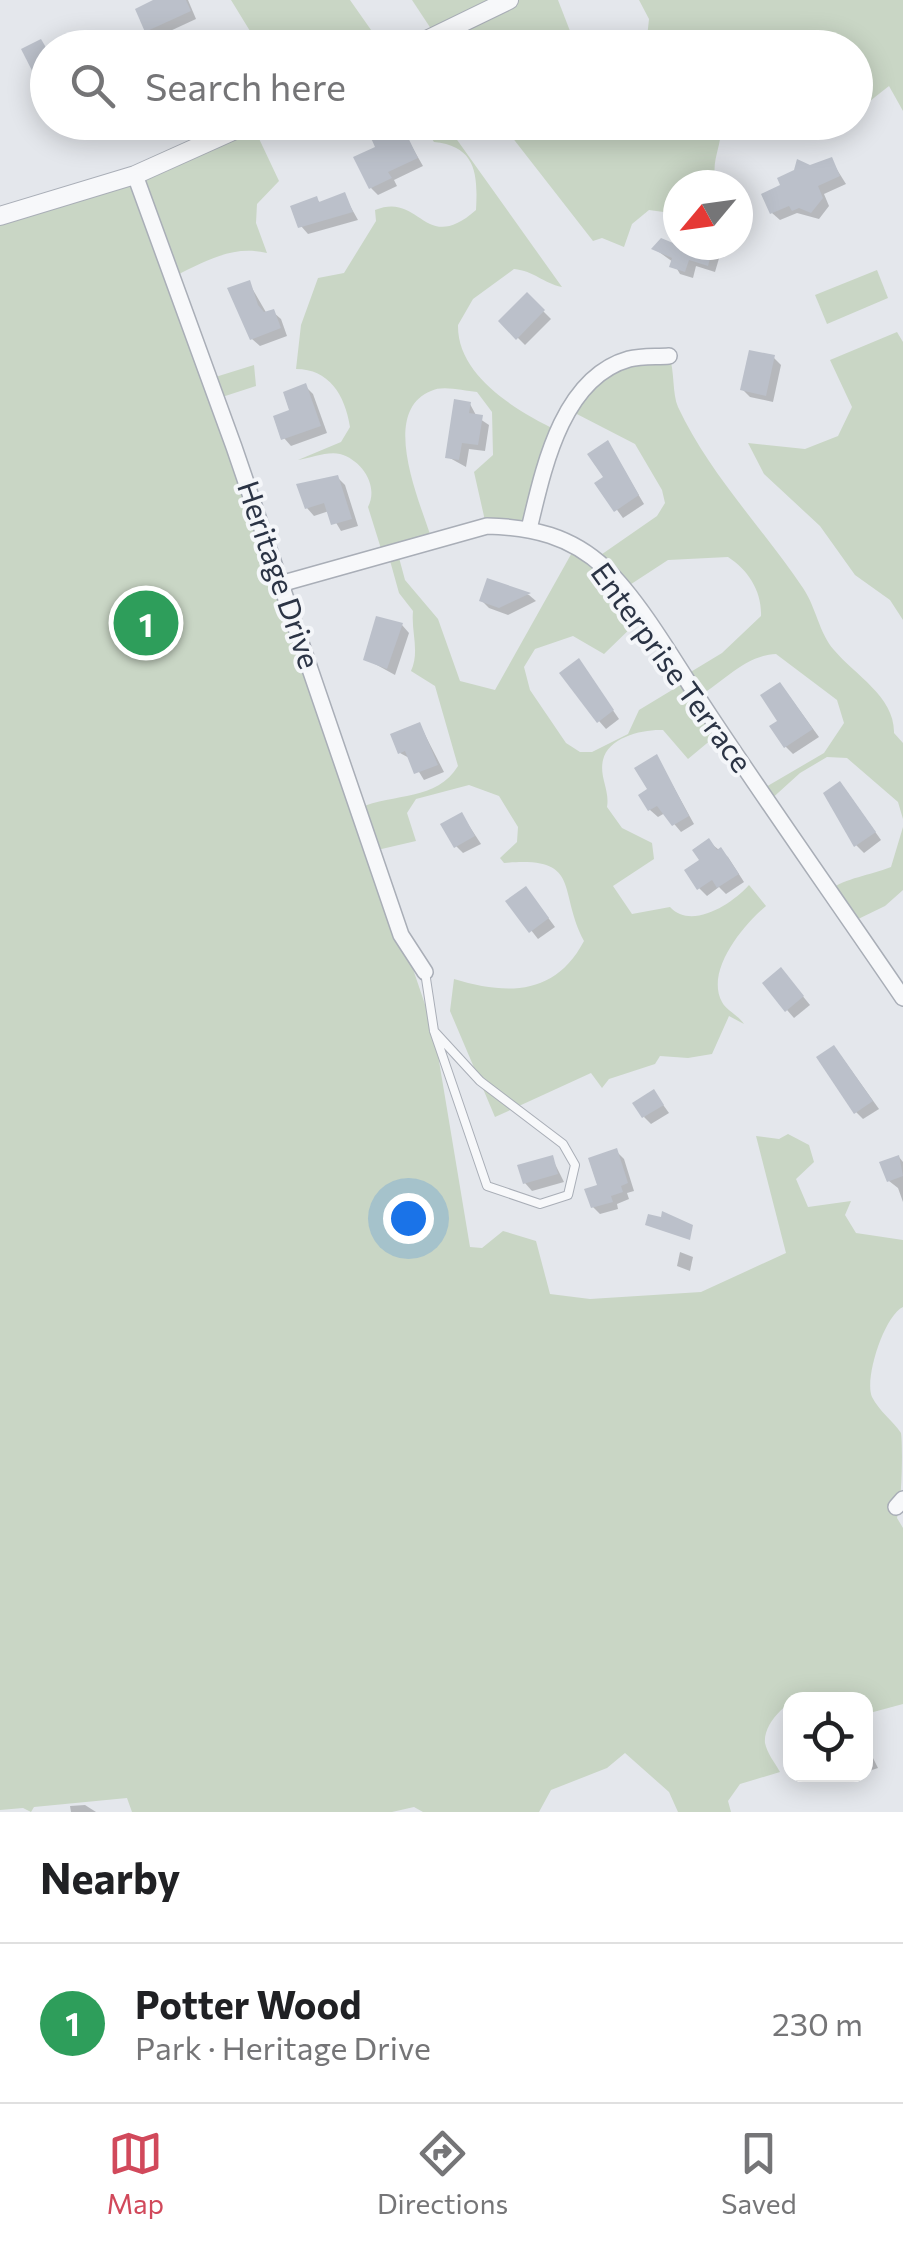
<!DOCTYPE html>
<meta charset="utf-8">
<style>
body{margin:0;font-family:Commissioner,sans-serif;background:#f2f2f2;color:#202124}
.controls{position:absolute;right:30px;bottom:30px;display:grid;overflow:hidden;border-radius:20px;box-shadow:0 5px 25px #0003}
.controls button{width:90px;height:90px;display:grid;place-items:center;padding:0;border:0;border-bottom:2px solid #e0e0e0;background:#fff;color:#202124;font:50px sans-serif}
.compass{position:absolute;left:663px;top:170px;width:90px;height:90px;border-radius:50%;background:#fff;box-shadow:0 5px 25px #0003;rotate:241deg}
.you{position:absolute;left:408px;top:1218px;width:35px;height:35px;margin:-25px;border:8px solid #fff;border-radius:50%;background:#1a73e8;box-shadow:0 0 0 15px #1a73e833}
.badge{display:grid;place-items:center;width:65px;height:65px;border-radius:50%;background:#d1495b;color:#fff;font-size:32px;font-weight:700}
.pin{position:absolute;translate:-50% -50%;border:5px solid #fff;box-shadow:0 2px 10px #0006}
.list{margin:0;padding:0;list-style:none}
h2{display:flex;justify-content:space-between;align-items:center;height:130px;margin:0;padding:0 40px;font-size:42px}
h2 small{font-size:32px;font-weight:400;color:#757577}
.list li{display:grid;grid-template-columns:65px 1fr auto;gap:30px;align-items:center;box-sizing:border-box;height:160px;padding:0 40px;border-top:2px solid #e0e0e0}
.list b{display:block;font-size:38px;white-space:nowrap}
.list p{margin:0;font-size:32px;white-space:nowrap;color:#757577}
.list em{font-size:32px;font-style:normal;color:#757577}
.icon{flex:none;width:55px;height:55px;fill:none;stroke:currentColor;stroke-width:2;stroke-linecap:round;stroke-linejoin:round}
.map{position:relative;flex:none;width:903px;height:1812px;overflow:hidden}
.search{position:absolute;background:#fff;box-shadow:0 5px 25px #0003;left:30px;right:30px;top:30px;height:110px;display:flex;align-items:center;gap:25px;box-sizing:border-box;padding:0 35px;border-radius:55px;color:#757577;font-size:38px}
.sheet{height:290px;background:#fff}
nav{display:flex;justify-content:space-around;align-items:center;box-sizing:border-box;height:140px;border-top:2px solid #e0e0e0;background:#fff;font-size:28px;color:#757577}
nav a{display:grid;justify-items:center;gap:5px}
nav .on{color:#d1495b}
.map>svg:first-child{display:block}
.green{fill:#c9d6c5;fill-rule:evenodd}
.shadow{fill:#0003}
.building{fill:#bbc0ca}
.lines{fill:none;stroke-linecap:round;stroke-linejoin:round}
.service-casing{stroke:#a9aeb7;stroke-width:10}
.minor-casing{stroke:#a9aeb7;stroke-width:18}
.tertiary-casing{stroke:#a9aeb7;stroke-width:20}
.service{stroke:#f7f8fa;stroke-width:8}
.minor{stroke:#f7f8fa;stroke-width:15}
.tertiary{stroke:#f7f8fa;stroke-width:18}
.labels{text-anchor:middle;stroke-width:8;stroke-linejoin:round;paint-order:stroke}
.street-label{font-size:30px;fill:#2b3445;stroke:#f4f6f9}
</style>
<div class="map">
<svg width="903" height="1812" viewBox="0 0 903 1812">
<rect width="100%" height="100%" fill="#e4e7ec"/>
<!-- green -->
<g class="green">
<path d="M231 0H350L383 47H252L250 31Z"/>
<path d="M412 0H558L570 31 555 47H443Z"/>
<path d="M639 0H903V111L889 86 856 112V48L646 47 649 19Z"/>
<path d="M422 123H445L562 287C543 283 534 271 514 269L473 299 458 325C457 376 517 411 556 430L530 524 486 525 474 472 493 455 492 412 477 392C463 391 443 385 431 391 379 412 420 502 432 540L398 554 405 580 438 619 460 681 495 690 574 549 595 559 657 516 665 503 662 490 635 444 571 411 605 372 669 355C675 372 672 393 678 407 710 475 762 527 803 588 816 607 819 633 834 650 855 675 895 697 894 733L903 743V819L898 802 847 758 827 757 800 773 768 802 759 791 824 753 844 723 837 700 776 654C746 655 723 682 698 697L718 734 688 759 663 730C643 729 608 737 603 760 599 777 610 790 607 807L622 828 652 843 654 859 613 886 632 914 670 907C691 930 731 905 749 885L766 906C743 925 705 971 722 1002 726 1010 738 1015 744 1024L729 1016 712 1054 688 1058 660 1056 655 1064 609 1079 602 1088 591 1073 495 1117 450 1011 454 979C507 995 555 996 584 941 557 890 583 856 504 863L500 858 517 842 518 827 499 796 469 785 416 799 407 813 416 841 373 851 434 1031 470 1247 482 1248 503 1231 536 1241 550 1294 590 1299 701 1292 786 1253 756 1136 779 1139 788 1134 809 1145 814 1162 796 1179 808 1207 851 1201 845 1215 856 1233 903 1240V1307C884 1316 864 1379 872 1397 879 1411 893 1421 901 1433 903 1446 902 1503 897 1518L903 1528V1704L866 1714V1700C846 1699 829 1689 810 1693 792 1697 763 1721 765 1743 767 1753 775 1763 780 1772L740 1784 728 1801 731 1812H678L669 1792 625 1753 607 1768 551 1790 539 1812H423L414 1807 392 1812H132L127 1798 34 1807 31 1812 23 1808 0 1810V216L254 128 279 181 257 204 256 223 267 253C232 245 206 261 175 276L209 379 254 365 256 386 219 398 359 808C394 793 437 801 458 766L435 686 411 671C420 651 411 633 413 611L399 593 389 557 383 555 368 507C379 486 362 460 340 454 328 451 310 458 298 460L341 442 350 427C345 395 329 369 296 369L301 325 318 278 344 273 376 221 375 210C421 191 424 256 476 210 478 174 476 146 434 142ZM728 557C748 570 762 591 761 616L722 653 684 676 682 684 639 710 628 734 592 752H580L566 743 530 690 524 667 535 649 573 636 604 654 639 620 622 590 668 560Z"/>
<path d="M501 123H583L596 129 619 123H721C723 146 709 162 717 185H678V214L649 210 632 224 624 247 602 238 593 241Z"/>
<path d="M877 270 888 298 827 324 815 295Z"/>
<path d="M897 332 903 342V620L890 600 855 575 820 526 764 474 748 443 805 449 838 436 852 407 830 360Z"/>
<path d="M903 827V890L885 906 850 923 828 891C847 877 869 876 891 867Z"/>
</g>
<!-- shadow -->
<g class="shadow">
<path d="M159 0H188L196 19 155 38 147 30Z"/>
<path d="M400 126 423 166 394 180 397 186 378 195 371 188 378 148Z"/>
<path d="M831 160 846 184 824 194 829 206 819 219 797 213 780 220 772 213 783 187Z"/>
<path d="M344 195 358 220 308 234 301 226 316 199 322 204Z"/>
<path d="M680 245 712 247 720 255 715 272 696 266 693 278 680 274 673 262 659 252Z"/>
<path d="M249 283 267 314 273 312 281 319 287 336 260 346 252 339Z"/>
<path d="M527 295 551 319 525 345 501 321Z"/>
<path d="M774 358 781 365 773 402 750 397 743 390Z"/>
<path d="M305 386 313 394 327 433 291 446 284 438Z"/>
<path d="M470 404 477 417 489 425 485 451 469 449 466 467 448 457Z"/>
<path d="M608 443 644 504 623 518 598 484 606 478Z"/>
<path d="M337 477 345 485 358 526 341 531 329 511 314 516 307 508Z"/>
<path d="M488 581 529 595 536 601 508 615 489 608 482 601Z"/>
<path d="M402 625 409 633 395 675 366 659Z"/>
<path d="M579 661 619 719 606 729 599 721Z"/>
<path d="M787 693 819 737 793 754 785 746 780 721Z"/>
<path d="M420 725 444 772 424 780 411 759 400 753Z"/>
<path d="M657 757 694 824 681 832 665 813 658 817 650 810Z"/>
<path d="M847 792 881 840 864 853 856 845Z"/>
<path d="M462 815 481 844 463 853 456 846Z"/>
<path d="M709 842 728 857 744 882 726 894 719 887 707 896 699 888Z"/>
<path d="M533 897 555 927 538 939 509 902Z"/>
<path d="M788 978 810 1005 794 1018 787 1010Z"/>
<path d="M841 1056 879 1109 863 1119 856 1112Z"/>
<path d="M654 1092 669 1113 651 1124 644 1117Z"/>
<path d="M616 1151 624 1159 634 1191 627 1193 629 1199 617 1204 618 1209 600 1214 593 1207Z"/>
<path d="M899 1157 903 1162V1202L898 1188 889 1181Z"/>
<path d="M552 1158 564 1182 532 1191 525 1183Z"/>
<path d="M680 1252 693 1257 690 1271 677 1266Z"/>
<path d="M866 1744 878 1768 866 1772Z"/>
<path d="M85 1805 96 1812H71L70 1806Z"/>
</g>
<!-- building -->
<g class="building">
<path d="M153 0H186L191 11 145 32 135 9Z"/>
<path d="M41 39 48 51V102L21 49Z"/>
<path d="M401 123 418 158 388 172 392 178 369 189 353 157 375 147 371 138Z"/>
<path d="M832 157 840 176 818 186 823 198 811 213 799 208 792 211 789 206 770 214 761 194 780 185 777 178 794 170 797 159 810 165Z"/>
<path d="M345 192 353 212 298 228 290 206 317 196 319 202Z"/>
<path d="M661 238 678 245H714L708 266 689 260 685 272 669 267 672 258 651 249Z"/>
<path d="M250 280 258 305 264 312 274 309 281 328 250 340 227 288Z"/>
<path d="M527 292 545 310 516 340 498 321Z"/>
<path d="M749 350 775 355 766 396 740 390Z"/>
<path d="M306 383 321 426 281 440 273 416 289 410 283 392Z"/>
<path d="M454 399 471 402 469 413 483 415 478 445 462 443 459 460 445 458Z"/>
<path d="M608 440 639 495 614 512 594 483 603 477 587 454Z"/>
<path d="M338 475 352 519 331 525 324 503 305 509 296 484Z"/>
<path d="M487 578 531 593 499 608 479 601Z"/>
<path d="M376 616 403 623 387 669 363 660Z"/>
<path d="M579 658 614 710 597 723 559 673Z"/>
<path d="M780 682 813 729 784 748 769 726 777 721 760 695Z"/>
<path d="M420 722 438 765 414 774 405 751 398 754 390 734Z"/>
<path d="M657 754 689 816 672 826 657 806 648 811 638 795 647 789 634 768Z"/>
<path d="M840 781 876 832 854 847 823 793Z"/>
<path d="M462 812 475 836 454 848 440 824Z"/>
<path d="M709 838 717 850 721 847 739 874 717 888 712 880 697 890 684 870 699 860 692 850Z"/>
<path d="M526 886 549 918 529 933 505 901Z"/>
<path d="M781 967 804 996 785 1012 762 983Z"/>
<path d="M834 1045 873 1101 854 1114 816 1057Z"/>
<path d="M654 1089 664 1105 642 1118 632 1103Z"/>
<path d="M617 1148 628 1183 621 1186 623 1192 611 1196 613 1202 591 1208 584 1189 597 1185 588 1158Z"/>
<path d="M553 1155 558 1174 523 1184 517 1165Z"/>
<path d="M899 1155 903 1176 887 1182 879 1162Z"/>
<path d="M662 1211 693 1225 690 1240 645 1225 648 1214 661 1217Z"/>
</g>
<g class="lines">
<!-- service casing -->
<g class="service-casing">
<path id="service" d="M425 972 434 1031 487 1186 540 1204 568 1195 575 1165 563 1144 480 1081 434 1031"/>
</g>
<!-- minor casing -->
<g class="minor-casing">
<g id="minor">
<path d="M135 175 234 447 401 935 425 972"/>
<path d="M529 529C543 471 561 378 629 359 641 356 656 357 669 356"/>
<path d="M280 584 487 526C532 527 571 536 605 568 642 603 681 673 710 716 773 811 839 904 903 998"/>
<path d="M896 1507 903 1499"/>
</g>
</g>
<!-- tertiary casing -->
<g class="tertiary-casing">
<g id="tertiary">
<path d="M410 48 509 0"/>
<path d="M0 216 135 175 253 122"/>
</g>
</g>
<!-- service -->
<use href="#service" class="service"/>
<!-- minor -->
<use href="#minor" class="minor"/>
<!-- tertiary -->
<use href="#tertiary" class="tertiary"/>
</g>
<g class="labels">
<!-- street labels -->
<g class="street-label">
<text transform="translate(278 575) rotate(71)" y="10">Heritage Drive</text>
<text transform="translate(671 668) rotate(54)" y="10">Enterprise Terrace</text>
</g>
</g>
</svg>
<div class="controls">
<button><svg class="icon" aria-label="locate" viewBox="0 0 24 24"><circle cx="12" cy="12" r="6"/><path d="M12 2v4M12 18v4M2 12h4M18 12h4"/></svg></button>
</div>
<svg class="compass" viewBox="-18 -18 36 36"><path d="M0-13l5 13h-10z" fill="#e53935"/><path d="M0 13l5-13h-10z" fill="#757577"/></svg>
<div class="you"></div>
<div class="pin badge" style="left:146px;top:623px;background:#2e9e5b">1</div>
<div class="search"><svg class="icon" aria-label="search" viewBox="0 0 24 24"><circle cx="10" cy="10" r="6"/><path d="M15 15l6 6"/></svg>Search here</div>
</div>
<section class="sheet">
<h2>Nearby<small></small></h2>
<ul class="list">
<li><span class="badge" style="background:#2e9e5b">1</span><div><b>Potter Wood</b><p>Park · Heritage Drive</p></div><em>230 m</em></li>
</ul>
</section>
<nav>
<a class="on"><svg class="icon" aria-label="map" viewBox="0 0 24 24"><path d="M3 6l6-2 6 2 6-2v14l-6 2-6-2-6 2zM9 4v14M15 6v14"/></svg>Map</a>
<a><svg class="icon" aria-label="directions" viewBox="0 0 24 24"><path d="M12 3l9 9-9 9-9-9zM9 14v-3h6M13 9l2 2-2 2"/></svg>Directions</a>
<a><svg class="icon" aria-label="saved" viewBox="0 0 24 24"><path d="M7 4h10v16l-5-4-5 4z"/></svg>Saved</a>
</nav>
